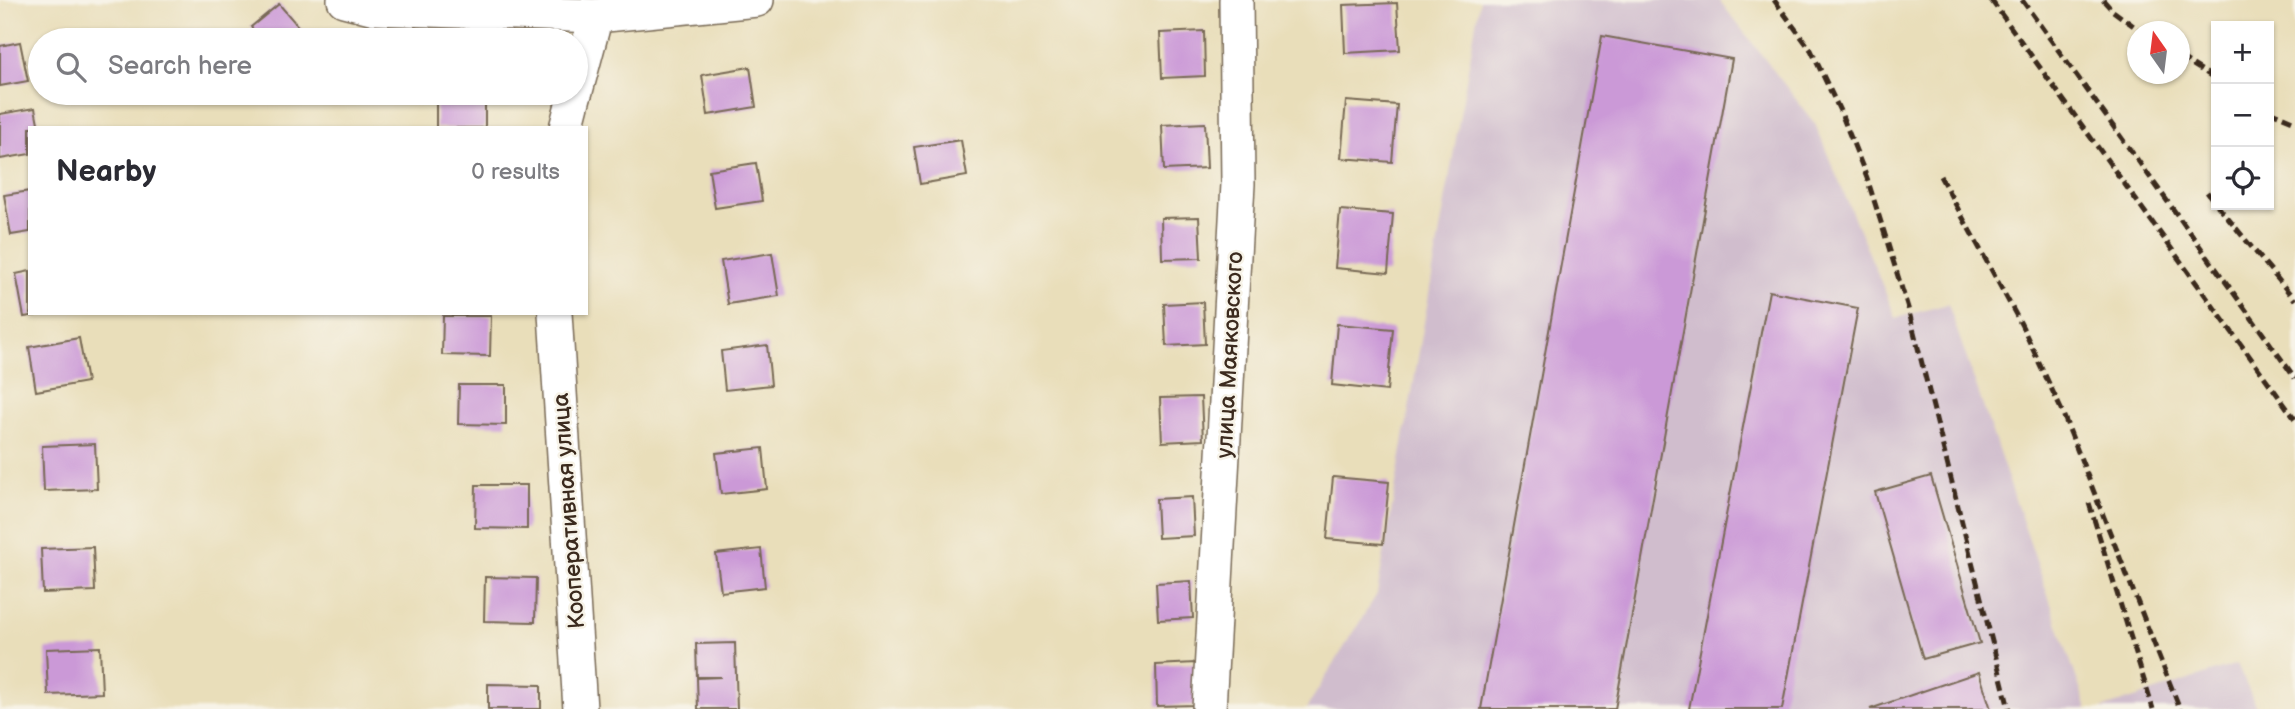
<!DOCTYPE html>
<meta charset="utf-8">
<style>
body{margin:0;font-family:"Balsamiq Sans",sans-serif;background:#f2f2f3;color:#2b2b33}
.controls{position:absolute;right:21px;top:21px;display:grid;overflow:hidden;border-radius:0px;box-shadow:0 2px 5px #0004}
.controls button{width:63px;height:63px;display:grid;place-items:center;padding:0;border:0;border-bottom:2px solid #e1e1e2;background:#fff;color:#2b2b33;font:35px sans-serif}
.compass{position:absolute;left:2127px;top:21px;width:63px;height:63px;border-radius:50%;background:#fff;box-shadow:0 2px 5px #0004;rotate:346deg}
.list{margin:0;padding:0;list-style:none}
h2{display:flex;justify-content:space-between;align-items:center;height:91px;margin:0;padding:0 28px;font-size:30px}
h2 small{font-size:23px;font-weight:400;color:#7c7c81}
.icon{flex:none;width:38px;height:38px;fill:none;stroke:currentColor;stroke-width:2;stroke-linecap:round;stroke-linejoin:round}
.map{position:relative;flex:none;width:2295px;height:709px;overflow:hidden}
.search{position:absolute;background:#fff;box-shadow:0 2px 5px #0004;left:28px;top:28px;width:560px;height:77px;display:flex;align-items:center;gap:18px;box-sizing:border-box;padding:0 24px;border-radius:38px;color:#7c7c81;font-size:26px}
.panel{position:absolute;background:#fff;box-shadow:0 2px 5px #0004;left:28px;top:126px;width:560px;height:189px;border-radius:0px}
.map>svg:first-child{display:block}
.industrial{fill:#d0bdcd}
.building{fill:#cb99d7}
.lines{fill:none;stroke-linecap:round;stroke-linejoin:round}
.street-casing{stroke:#786955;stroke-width:36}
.street{stroke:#fff;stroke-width:33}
.rail{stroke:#3b2a1e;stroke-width:5;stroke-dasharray:10 5;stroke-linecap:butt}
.labels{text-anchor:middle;stroke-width:5;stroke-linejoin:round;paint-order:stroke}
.street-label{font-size:23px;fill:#3b2a1e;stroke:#f7f3e8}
</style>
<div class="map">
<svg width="2295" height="709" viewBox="0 0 2295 709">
<rect width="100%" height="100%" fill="#f7f3e8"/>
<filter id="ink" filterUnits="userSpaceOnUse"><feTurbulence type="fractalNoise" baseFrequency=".0143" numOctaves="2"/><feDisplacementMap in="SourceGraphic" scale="14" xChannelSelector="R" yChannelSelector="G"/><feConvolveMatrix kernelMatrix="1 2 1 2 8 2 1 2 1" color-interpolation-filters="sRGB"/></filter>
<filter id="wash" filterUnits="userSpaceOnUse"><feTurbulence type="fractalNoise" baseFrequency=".00686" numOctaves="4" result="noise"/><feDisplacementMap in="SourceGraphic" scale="28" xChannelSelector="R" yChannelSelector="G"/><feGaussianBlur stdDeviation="1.57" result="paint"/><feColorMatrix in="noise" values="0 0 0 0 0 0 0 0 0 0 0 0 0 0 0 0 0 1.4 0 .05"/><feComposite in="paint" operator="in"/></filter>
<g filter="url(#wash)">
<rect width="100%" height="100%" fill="#e9deba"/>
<!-- industrial -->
<g class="industrial">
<path d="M1480 0H1719L1815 124 1896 318 1948 304 2087 709H1306L1377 594Z"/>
<path d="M2237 664 2257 709H2101L2171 686Z"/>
</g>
<g id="blocks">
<!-- building -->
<g class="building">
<path d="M1397 3 1400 50 1345 53 1343 5Z"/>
<path d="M279 4 303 32 292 40H262L251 27Z"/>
<path d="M1204 31 1205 76 1162 78 1160 33Z"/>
<path d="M1602 36 1732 59 1615 709H1481Z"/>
<path d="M20 42 28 81 0 86V46Z"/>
<path d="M750 67 756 107 708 115 702 75Z"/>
<path d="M1346 101 1397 105 1392 162 1341 158Z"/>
<path d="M436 102 485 103V128H436Z"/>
<path d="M35 108 39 128H30V154L0 159V114Z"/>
<path d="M1205 123 1207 168 1164 170 1162 125Z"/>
<path d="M961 140 967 176 920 184 914 147Z"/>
<path d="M756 163 762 201 715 208 709 170Z"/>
<path d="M30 191V232L11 235 4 195Z"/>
<path d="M1340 210 1393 214 1388 273 1335 268Z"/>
<path d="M1199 217 1201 258 1162 259 1161 218Z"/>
<path d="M772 253 779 296 728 304 721 261Z"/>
<path d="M30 271V313L37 315 24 317 16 274Z"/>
<path d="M1769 291 1858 308 1782 709H1689Z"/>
<path d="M1203 302 1205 344 1166 346 1164 304Z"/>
<path d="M443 316H491L490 356 442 355Z"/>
<path d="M1337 324 1393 329 1387 391 1332 385Z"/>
<path d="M79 338 87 382 36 391 29 347Z"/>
<path d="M767 345 771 385 725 390 721 351Z"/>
<path d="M459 385H506V425L458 424Z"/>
<path d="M1201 397 1203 440 1162 442 1160 398Z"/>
<path d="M95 444 97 489 44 491 42 446Z"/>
<path d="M763 448 767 489 721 494 716 453Z"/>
<path d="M1931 476 1980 643 1923 659 1875 492Z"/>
<path d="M1333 477 1389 482 1383 544 1327 539Z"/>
<path d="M476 485H527V529L475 528Z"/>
<path d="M1192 497 1194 536 1158 538 1156 499Z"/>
<path d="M93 547 95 591 43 593 41 549Z"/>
<path d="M761 549 765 587 721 592 716 554Z"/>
<path d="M485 577 536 578 535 622 484 621Z"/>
<path d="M1191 581 1193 618 1158 620 1156 583Z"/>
<path d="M735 643 737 709H698L697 678 721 677H697L696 644Z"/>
<path d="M100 647 102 693 48 695 46 649Z"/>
<path d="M1195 663 1196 705 1157 706 1156 665Z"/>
<path d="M1979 672 1991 709H1870Z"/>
<path d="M488 684 541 685V709H488Z"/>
</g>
</g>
</g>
<g filter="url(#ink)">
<use href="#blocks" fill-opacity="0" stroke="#786955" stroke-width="2"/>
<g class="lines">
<!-- street casing -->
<g class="street-casing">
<g id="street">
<path d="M344 0 375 8 596 16 757 0"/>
<path d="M576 91 596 16"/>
<path d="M566 128 575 93"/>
<path d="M555 313 580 709"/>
<path d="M1209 709 1238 184 1236 0"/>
</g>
</g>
<!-- street -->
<use href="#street" class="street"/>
<!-- rail -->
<g class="rail">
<path d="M1774 0 1811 50 1841 113 1867 178 1908 308 2009 709"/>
<path d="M1991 0 2295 419"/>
<path d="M2022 0 2295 378"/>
<path d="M2103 0 2113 11 2142 32"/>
<path d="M2180 57 2216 79"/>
<path d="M2269 111 2295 122"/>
<path d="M1940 176 2021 324 2061 409 2180 709"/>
<path d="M2207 192 2216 204"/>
<path d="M2217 205 2295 300"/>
<path d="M2089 503 2153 709"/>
</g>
</g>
</g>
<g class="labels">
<!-- street labels -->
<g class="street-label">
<text transform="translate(1229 355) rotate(-87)" y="8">улица Маяковского</text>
<text transform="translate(568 511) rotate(-94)" y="8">Кооперативная улица</text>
</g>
</g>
</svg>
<div class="controls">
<button>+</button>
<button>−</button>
<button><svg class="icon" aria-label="locate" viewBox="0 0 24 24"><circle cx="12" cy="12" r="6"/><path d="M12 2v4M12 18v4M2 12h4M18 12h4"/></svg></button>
</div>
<svg class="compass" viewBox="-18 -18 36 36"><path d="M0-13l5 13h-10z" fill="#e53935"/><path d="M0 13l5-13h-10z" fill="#7c7c81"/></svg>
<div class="search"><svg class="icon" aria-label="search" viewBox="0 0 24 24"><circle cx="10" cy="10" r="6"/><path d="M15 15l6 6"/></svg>Search here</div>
<section class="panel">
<h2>Nearby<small>0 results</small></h2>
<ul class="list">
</ul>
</section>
</div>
